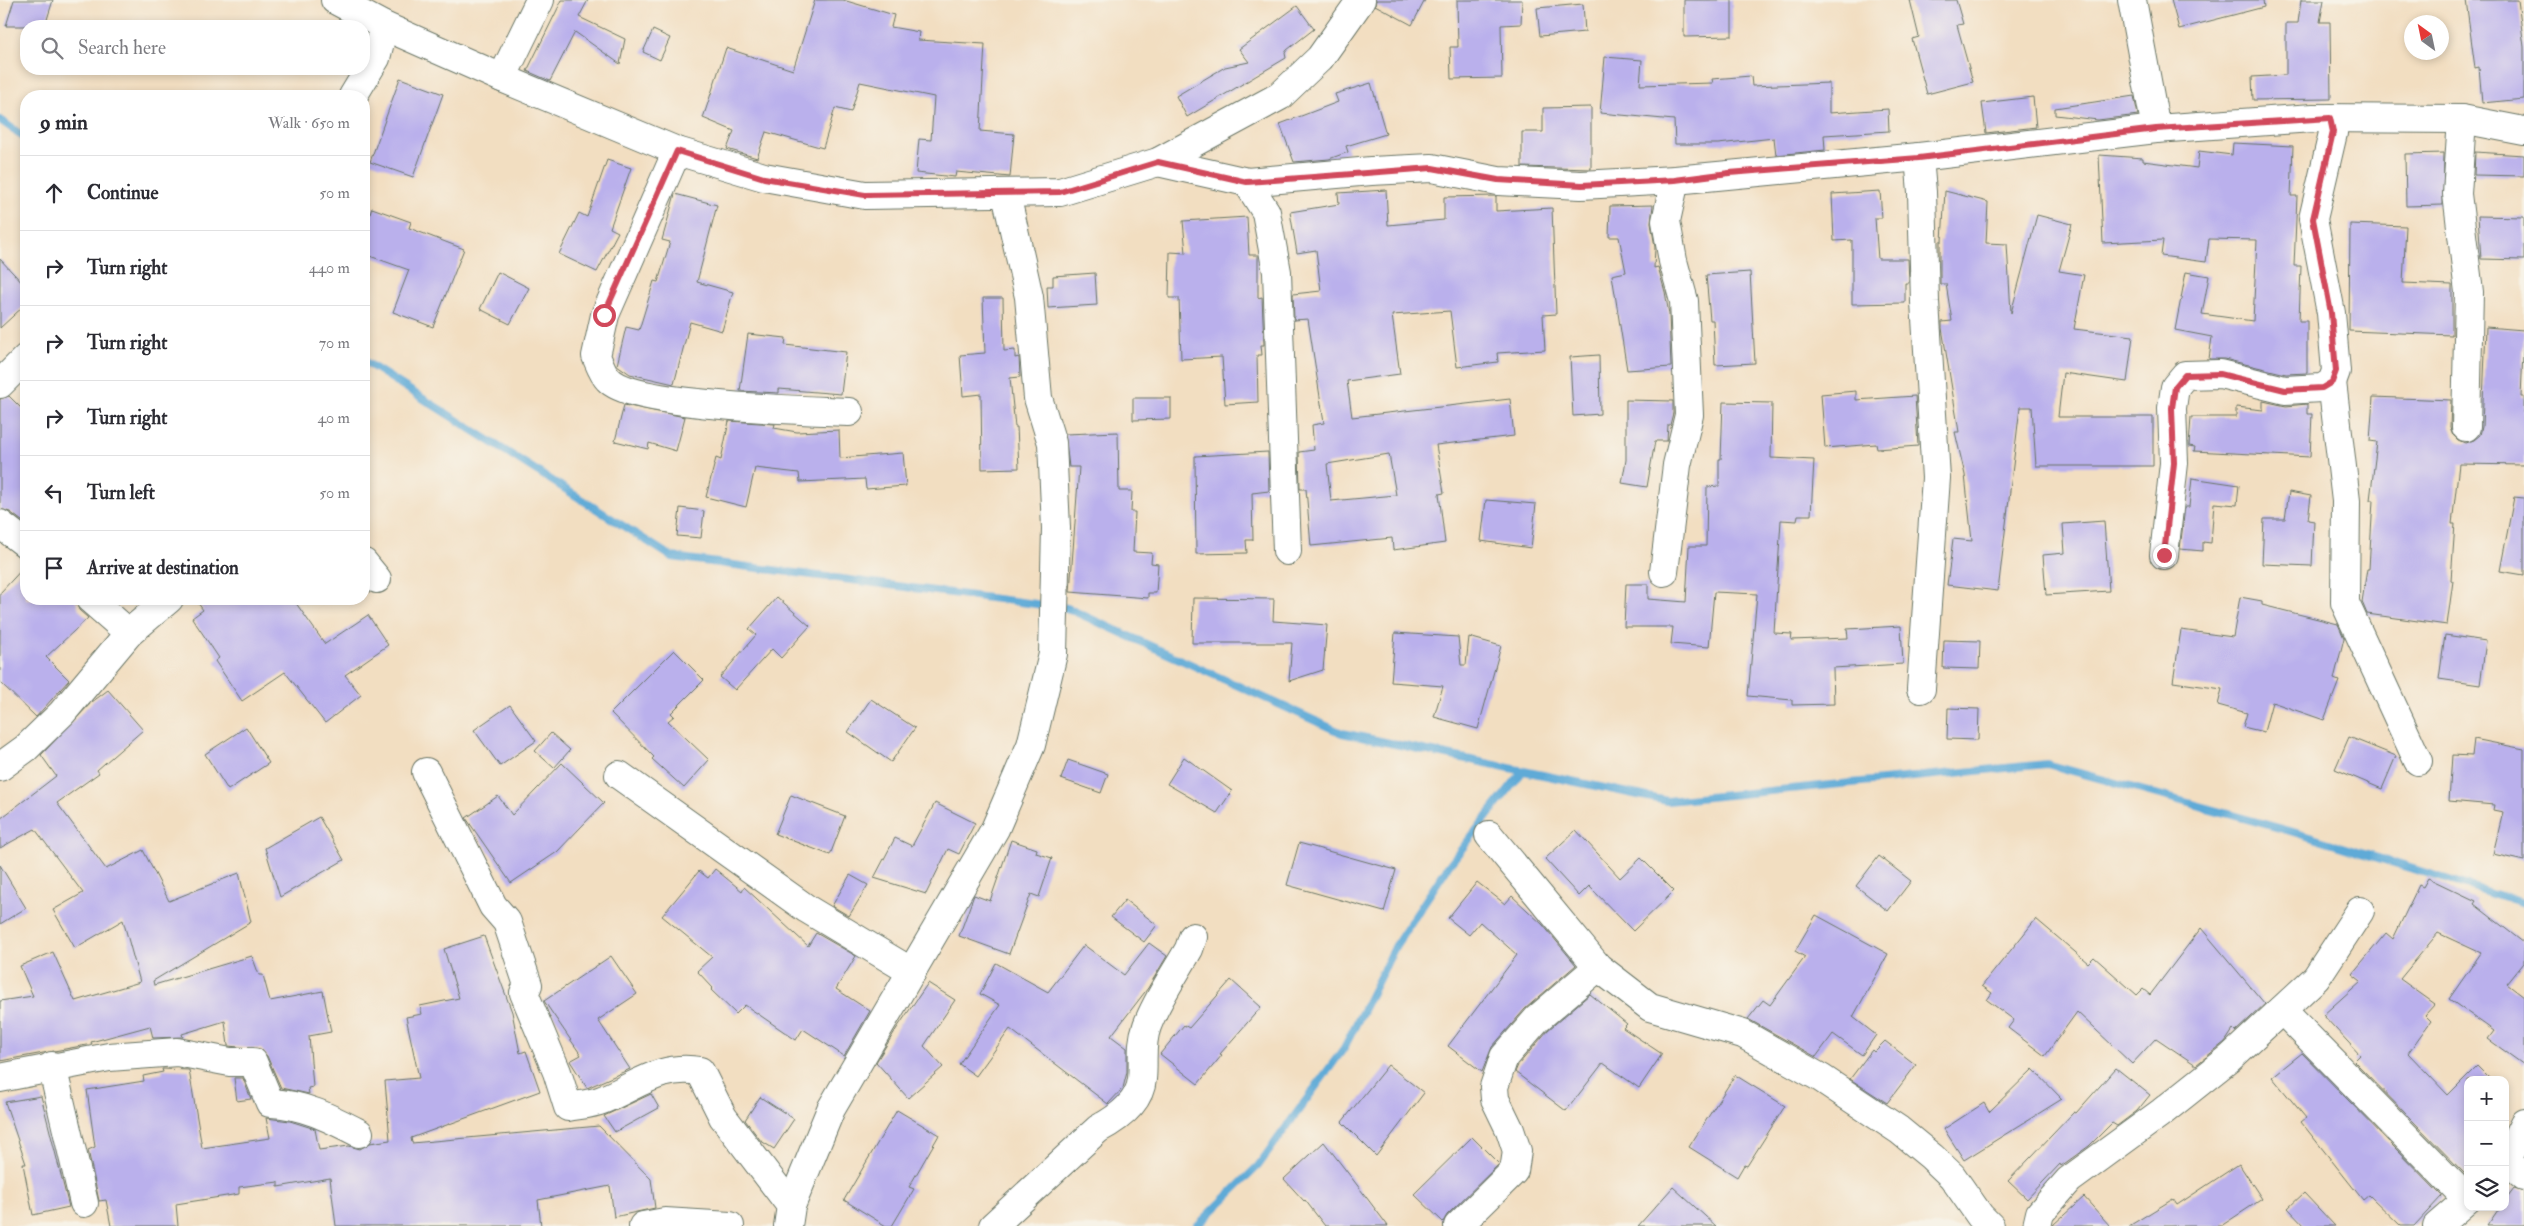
<!DOCTYPE html>
<meta charset="utf-8">
<style>
body{margin:0;font-family:"IM FELL Double Pica",serif;background:#f2f2f3;color:#2b2b33}
.controls{position:absolute;right:15px;bottom:15px;display:grid;overflow:hidden;border-radius:10px;box-shadow:0 2px 8px #0003}
.controls button{width:45px;height:45px;display:grid;place-items:center;padding:0;border:0;border-bottom:1px solid #e1e1e2;background:#fff;color:#2b2b33;font:25px sans-serif}
.compass{position:absolute;left:2404px;top:15px;width:45px;height:45px;border-radius:50%;background:#fff;box-shadow:0 2px 8px #0003;rotate:327deg}
.stop{position:absolute;width:15px;height:15px;margin:-11px;border:4px solid #d1495b;border-radius:50%;background:#fff}
.stop.end{background:#d1495b;border-color:#fff;box-shadow:0 1px 5px #0008}
.list{margin:0;padding:0;list-style:none}
h2{display:flex;justify-content:space-between;align-items:center;height:65px;margin:0;padding:0 20px;font-size:21px}
h2 small{font-size:16px;font-weight:400;color:#7c7c81}
.list li{display:grid;grid-template-columns:32px 1fr auto;gap:15px;align-items:center;box-sizing:border-box;height:75px;padding:0 20px;border-top:1px solid #e1e1e2}
.list b{display:block;font-size:19px;white-space:nowrap}
.list em{font-size:16px;font-style:normal;color:#7c7c81}
.icon{flex:none;width:28px;height:28px;fill:none;stroke:currentColor;stroke-width:2;stroke-linecap:round;stroke-linejoin:round}
.map{position:relative;flex:none;width:2524px;height:1226px;overflow:hidden}
.search{position:absolute;background:#fff;box-shadow:0 2px 8px #0003;left:20px;top:20px;width:350px;height:55px;display:flex;align-items:center;gap:12px;box-sizing:border-box;padding:0 18px;border-radius:20px;color:#7c7c81;font-size:19px}
.panel{position:absolute;background:#fff;box-shadow:0 2px 8px #0003;left:20px;top:90px;width:350px;height:515px;border-radius:20px}
.map>svg:first-child{display:block}
.lines{fill:none;stroke-linecap:round;stroke-linejoin:round}
.stream{stroke:#5eaad7;stroke-width:8}
.building{fill:#bab0ec;fill-rule:evenodd}
.minor-casing{stroke:#697565;stroke-width:30}
.minor{stroke:#fff;stroke-width:28}
.route{stroke:#d1495b;stroke-width:6}
</style>
<div class="map">
<svg width="2524" height="1226" viewBox="0 0 2524 1226">
<rect width="100%" height="100%" fill="#f7f3e8"/>
<filter id="ink" filterUnits="userSpaceOnUse"><feTurbulence type="fractalNoise" baseFrequency=".02" numOctaves="2"/><feDisplacementMap in="SourceGraphic" scale="10" xChannelSelector="R" yChannelSelector="G"/><feConvolveMatrix kernelMatrix="1 2 1 2 8 2 1 2 1" color-interpolation-filters="sRGB"/></filter>
<filter id="wash" filterUnits="userSpaceOnUse"><feTurbulence type="fractalNoise" baseFrequency=".0096" numOctaves="4" result="noise"/><feDisplacementMap in="SourceGraphic" scale="20" xChannelSelector="R" yChannelSelector="G"/><feGaussianBlur stdDeviation="1.12" result="paint"/><feColorMatrix in="noise" values="0 0 0 0 0 0 0 0 0 0 0 0 0 0 0 0 0 1.4 0 .05"/><feComposite in="paint" operator="in"/></filter>
<g filter="url(#wash)">
<rect width="100%" height="100%" fill="#f2dec1"/>
<g class="lines">
<!-- stream -->
<g class="stream">
<path d="M0 120 26 138"/>
<path d="M364 361 672 557 1067 608 1342 733 1667 801 2047 764 2290 831 2524 903"/>
<path d="M1197 1226 1258 1166 1344 1048 1396 945 1449 865 1523 771"/>
</g>
</g>
<g id="blocks">
<!-- building -->
<g class="building">
<path d="M14 0H53L45 26H6Z"/>
<path d="M562 0H588L579 17 625 39 620 64 575 32 550 81 527 71Z"/>
<path d="M815 0H843L894 15 891 27 919 32 918 40 985 44 980 131 1014 134 1010 177 956 172 955 177 916 173 919 139 931 140 934 97 860 82 851 112 835 108 823 148 766 132 757 158 727 149 734 131 703 118 726 48 793 70Z"/>
<path d="M1376 0H1425L1412 25 1375 5Z"/>
<path d="M1457 0H1522L1521 24 1501 25 1502 78 1451 79 1450 47H1458Z"/>
<path d="M1684 0H1732V36L1684 37Z"/>
<path d="M1910 0H1956L1963 24 1957 25 1973 82 1927 94 1912 39 1919 37Z"/>
<path d="M2171 0H2263L2264 7 2179 29Z"/>
<path d="M2301 0H2324L2320 22H2330L2331 99 2253 100 2252 77 2286 75V23H2298Z"/>
<path d="M2466 0H2518L2524 47V99L2482 103 2479 67 2475 68Z"/>
<path d="M1583 4 1585 32 1540 36 1537 8Z"/>
<path d="M1297 6 1314 29 1287 50 1285 53 1286 58 1187 117 1176 96 1225 67 1249 62 1239 49Z"/>
<path d="M653 30 670 38 660 60 643 52Z"/>
<path d="M1605 57 1642 60 1640 85 1713 83 1712 79 1751 76 1752 86 1829 83V113L1888 109 1889 131 1824 135 1825 150 1776 155 1774 138 1718 144H1675L1674 120 1600 113Z"/>
<path d="M400 78 443 94 413 177 370 162Z"/>
<path d="M1371 83 1386 134 1346 146 1348 152 1329 159 1294 162 1280 124 1338 102 1335 94Z"/>
<path d="M2134 96 2138 115 2098 120 2055 115V108Z"/>
<path d="M2033 97 2036 127 1986 133 1982 103Z"/>
<path d="M1591 107V169L1522 167V132H1543V108Z"/>
<path d="M2233 143 2293 146 2291 196H2297L2294 266H2301L2299 321H2307V373L2286 374 2224 359H2209L2212 337 2175 330 2186 272 2209 276 2202 314 2253 321 2257 240 2209 239 2206 262 2161 256 2163 240 2103 243 2099 155 2143 158V161L2197 168 2199 151 2232 155Z"/>
<path d="M2475 152 2524 155V176L2474 175Z"/>
<path d="M2444 153 2443 205 2406 206 2405 154Z"/>
<path d="M607 160 631 168 610 228 618 232 597 272 559 254 579 213 587 217Z"/>
<path d="M1386 190 1388 225 1444 220V197L1496 196V211L1552 208 1556 314 1543 315 1545 350 1497 353 1498 362 1457 367 1450 311 1392 315 1400 374 1347 381 1352 417 1510 399 1514 436 1436 445 1444 493 1439 494 1445 543 1393 550 1392 538 1311 546 1306 489H1300L1299 452 1314 450 1312 425 1324 423 1308 319 1294 320 1293 294 1321 291 1316 250 1297 253 1290 212 1339 204 1338 193ZM1389 454 1396 495 1331 501 1327 464Z"/>
<path d="M1880 191 1882 218H1875L1878 259H1908L1909 283H1905V303L1852 304V240L1834 241 1832 194Z"/>
<path d="M1945 191 1988 202 1986 243 2007 244 2011 313 2037 215 2072 224 2059 271 2084 275 2074 329 2133 336 2127 382 2063 373 2058 417H2153V466H2036L2032 407H2020L1998 591 1947 585 1953 539 1972 541 1965 475 1955 432H1959L1942 328V322L1952 321 1946 284H1940V241H1942Z"/>
<path d="M675 194 717 205 697 282 733 292 722 331 690 322 674 384 630 374 617 365 626 327 639 330 654 281 658 282 670 242 662 240Z"/>
<path d="M1653 205 1651 223 1655 247 1654 268 1658 267 1665 292 1669 314 1671 367 1627 370 1612 275 1626 272 1619 237H1609L1610 206Z"/>
<path d="M372 208 411 222 409 228 464 249 433 327 393 312 409 270 364 254V232Z"/>
<path d="M2478 216 2524 217V260L2481 259Z"/>
<path d="M1247 217 1249 255H1258V298L1262 297 1264 345H1261L1262 355H1257L1258 402 1225 404 1222 357 1181 359 1179 298H1169L1170 252 1186 253 1183 221Z"/>
<path d="M2350 224 2406 226 2403 283 2452 285V335L2349 331Z"/>
<path d="M0 259 26 287V304L0 328Z"/>
<path d="M498 272 529 288 510 324 480 309Z"/>
<path d="M1750 272 1755 363 1715 365 1713 320H1710L1706 275Z"/>
<path d="M1095 273 1097 305 1048 308 1047 286H1053V276Z"/>
<path d="M983 298H1003L1004 351 1015 350V358L1019 357 1020 377 1010 378 1015 427H1017L1019 468 982 469 981 394 963 396 960 355 985 353Z"/>
<path d="M2486 327 2524 330 2521 397H2524V465L2459 464 2452 524H2455L2451 580 2453 581 2447 625 2367 614 2362 602 2367 569H2369L2373 500H2370L2377 442 2370 441 2373 397 2451 400 2450 427 2453 435 2458 440 2465 443 2474 440 2480 435 2482 427Z"/>
<path d="M748 334 786 338 785 345 846 352 841 394 779 389V393L740 391Z"/>
<path d="M1599 355 1600 414 1573 416 1570 357Z"/>
<path d="M1856 391V400L1915 396 1918 446 1877 449 1876 444 1825 448 1821 394Z"/>
<path d="M9 396 26 413V524L10 512 0 509V399Z"/>
<path d="M1133 398H1171V419L1133 420Z"/>
<path d="M1626 400 1673 401V413L1670 425H1668L1667 441H1655L1647 487 1622 483 1626 460Z"/>
<path d="M2263 401 2286 406 2307 404V414H2312L2310 457 2194 451 2195 447 2189 446 2191 417H2236V407L2263 410Z"/>
<path d="M1723 402 1772 403 1771 458 1814 460 1811 515H1798L1797 521 1781 520 1774 633 1792 634 1791 640 1848 638 1847 629 1901 626 1903 664 1833 668 1834 704 1792 705V700L1748 696 1757 594 1714 592 1709 647 1671 644 1673 627H1624L1626 584H1648V599L1686 602 1689 546H1706L1707 487 1719 486V459H1721Z"/>
<path d="M624 405 685 417 676 451 649 443 648 449 615 441Z"/>
<path d="M729 421 775 424 774 428 797 432 839 430 840 458 903 453 906 486 866 489 865 479 800 482 799 473 755 468 746 507 706 497 716 458 721 460Z"/>
<path d="M1118 432 1119 491H1132L1131 512H1135L1133 552 1152 553 1151 563 1158 564 1156 593H1148V598L1070 592 1079 467H1069L1065 434Z"/>
<path d="M1268 452 1269 491 1252 493 1253 540H1246L1247 553 1196 554 1195 456Z"/>
<path d="M2192 478 2239 485 2237 505 2214 503 2211 543 2203 542V551L2180 549 2185 507H2189Z"/>
<path d="M2289 492 2311 496 2308 520 2314 521 2312 566 2262 564 2264 519H2285Z"/>
<path d="M2514 497 2524 498V575L2500 571Z"/>
<path d="M1486 500 1536 504 1531 548 1481 541Z"/>
<path d="M680 508 704 511 701 538 677 536Z"/>
<path d="M2104 521 2109 591 2046 595 2043 555 2065 553 2063 524Z"/>
<path d="M26 565V599H75L79 610 88 618 46 657 69 680 36 717 0 682V593Z"/>
<path d="M777 597 810 626 781 658 772 649 735 690 720 677 756 635 749 629Z"/>
<path d="M2240 597 2262 601V605L2338 624 2344 638 2334 679 2339 681 2324 720 2272 702 2264 732 2243 727 2247 713 2218 705 2222 689 2173 682 2181 630 2233 637Z"/>
<path d="M1193 598 1274 599 1273 621 1327 625 1323 670 1289 681 1292 643H1192Z"/>
<path d="M195 599H293L325 644 368 615 388 645 345 675 361 695 325 723 285 672 242 701 215 661 219 658 192 618 203 610Z"/>
<path d="M1395 633 1458 637 1461 665H1466L1469 637 1501 646 1478 729 1434 717 1443 686 1391 682Z"/>
<path d="M2445 635 2486 641 2480 685 2439 679Z"/>
<path d="M1944 640 1980 641 1979 669 1943 668Z"/>
<path d="M674 650 704 680 671 713 674 716 668 721 709 760 684 788 652 759 654 757 611 713Z"/>
<path d="M108 690 143 730 97 770 99 773 57 803 106 869 143 850 169 901 239 873 251 922 153 981 154 985 252 956 259 975H263L270 1001 323 991 331 1032 309 1036 313 1087 308 1088 309 1094 281 1088 267 1056 261 1049 228 1046 225 1021 182 1034 183 1037 153 1038 150 1026 91 1042 92 1044 0 1061V1001L33 996 20 966 53 952 75 1001 140 982 123 920 75 948 53 910 83 893 35 829 0 848V819L56 776 41 755 92 702Z"/>
<path d="M871 699 915 728 891 762 848 732Z"/>
<path d="M510 705 536 741 500 766 474 730Z"/>
<path d="M1948 708 1979 709 1978 740 1947 739Z"/>
<path d="M246 727 269 763 228 790 205 754Z"/>
<path d="M551 733 570 750 554 768 535 751Z"/>
<path d="M2349 737 2396 756 2382 789 2335 769Z"/>
<path d="M2474 739 2524 749V861L2493 854 2503 812 2493 810 2494 805 2449 801 2452 755 2472 756Z"/>
<path d="M1184 757 1232 791 1217 813 1167 784Z"/>
<path d="M1068 760 1108 774 1101 793 1061 779Z"/>
<path d="M562 763 604 803 557 852 511 883 466 818 498 796 512 815Z"/>
<path d="M791 795 845 816 830 855 775 834Z"/>
<path d="M935 803 975 823 959 854 948 849 926 894 874 878 895 838 912 846Z"/>
<path d="M319 817 344 860 280 897 265 848Z"/>
<path d="M1576 830 1620 878 1641 858 1674 891 1633 931 1589 886 1579 896 1545 859Z"/>
<path d="M1011 840 1037 849 1036 853 1052 858 1039 897 1031 894 1009 954 959 936 974 895 990 901Z"/>
<path d="M1299 843 1396 870 1384 912 1287 885Z"/>
<path d="M1879 856 1911 881 1888 911 1856 886Z"/>
<path d="M0 865 26 908 0 924Z"/>
<path d="M715 869 742 891 744 887 808 946 816 933 856 956 836 989 870 1011 844 1056 803 1029 796 1040 745 1005 736 1014 711 990 713 988 697 971 712 957 662 916 699 871 708 878Z"/>
<path d="M850 875 868 885 849 916 832 906Z"/>
<path d="M2428 878 2476 901 2474 904 2524 943V963L2507 984 2524 997V1065L2488 1039 2494 1031 2449 999 2481 953 2438 933 2400 979 2435 1004 2425 1015 2431 1021 2408 1053 2448 1095 2477 1066 2491 1080H2468V1173L2466 1175 2354 1061 2360 1055 2323 1015 2361 981 2352 974 2386 933 2393 939 2419 885 2423 887Z"/>
<path d="M1477 882 1505 904 1512 896 1543 925 1576 965 1525 1009 1492 1047 1482 1072 1448 1046 1517 955 1480 922 1469 935 1448 918Z"/>
<path d="M1125 900 1157 925 1144 942 1111 917Z"/>
<path d="M1816 915 1888 954 1853 1017 1876 1035 1862 1055 1833 1034 1816 1057 1748 1019 1763 1000 1770 1005 1805 957 1795 951Z"/>
<path d="M2036 919 2088 963 2094 957 2137 995 2143 989 2150 995 2201 928 2265 1004 2235 1032 2233 1030 2225 1042 2196 1065 2156 1038 2132 1064 2077 1012 2045 1056 2008 1028 2014 1020 1987 1000 1992 993 1982 986Z"/>
<path d="M484 936 512 1012 520 1053 526 1051 540 1091 411 1138 412 1143 599 1126 651 1179 655 1208 614 1217 610 1186 538 1200 541 1226H336L330 1178 278 1187V1182L239 1187V1194L176 1204 178 1226H111L106 1200 99 1201 88 1150 95 1147 87 1090 144 1081 143 1076 163 1072 162 1069 189 1070 202 1148 270 1138 266 1118 290 1121 315 1129 319 1150 349 1146 360 1149 370 1143 390 1140 385 1081 419 1078 406 1017 422 1014 420 1006 459 998 444 949Z"/>
<path d="M1149 943 1167 956 1148 988 1111 1036 1127 1048V1072L1123 1088 1108 1104 1010 1029 976 1076 959 1064 1000 1005 980 994 996 963 1048 992 1084 945 1124 975Z"/>
<path d="M611 956 637 994 598 1020 630 1069 587 1088 570 1061 581 1055 544 1001Z"/>
<path d="M1231 980 1261 1007 1220 1054 1222 1055 1198 1084 1160 1054 1184 1025 1189 1028Z"/>
<path d="M928 983 955 1000 924 1046 943 1067 908 1098 876 1062 897 1028Z"/>
<path d="M1590 994 1627 1024 1623 1028 1662 1054 1639 1088 1603 1063 1566 1111 1515 1072 1518 1065 1548 1030Z"/>
<path d="M1885 1041 1916 1065 1887 1103 1850 1079 1872 1050 1874 1052Z"/>
<path d="M2302 1053 2442 1196 2414 1226H2401L2369 1195 2363 1200 2301 1122 2306 1118 2272 1077Z"/>
<path d="M1388 1065 1424 1093 1376 1156 1342 1122Z"/>
<path d="M2116 1068 2150 1095 2137 1111 2117 1126 2112 1123 2089 1146 2061 1166 2060 1164 2027 1199 2008 1181 2074 1112 2076 1113Z"/>
<path d="M2033 1069 2062 1099 1964 1160 1944 1129 1984 1103 1989 1112Z"/>
<path d="M1735 1075 1785 1106 1747 1166 1744 1165 1737 1177 1689 1147Z"/>
<path d="M234 1078H243L251 1099 237 1101Z"/>
<path d="M651 1094 659 1108 615 1132 604 1116Z"/>
<path d="M41 1096 69 1207 33 1215 23 1164H26L5 1102Z"/>
<path d="M760 1097 794 1119 774 1149 761 1141 745 1120Z"/>
<path d="M897 1110 939 1135 909 1187 914 1189 892 1226H886L844 1200Z"/>
<path d="M1472 1137 1499 1164 1447 1215 1443 1222 1414 1194Z"/>
<path d="M1324 1142 1351 1177 1388 1226H1325L1305 1200 1304 1201 1284 1179Z"/>
<path d="M2239 1164 2262 1199 2221 1226H2129L2173 1199 2177 1205Z"/>
<path d="M1673 1187 1716 1226H1638Z"/>
<path d="M2514 1188 2524 1191V1226H2487L2500 1207H2505V1200Z"/>
<path d="M2304 1193 2335 1226H2305L2288 1208Z"/>
<path d="M2084 1197 2110 1226H2053L2054 1224Z"/>
</g>
</g>
</g>
<g filter="url(#ink)">
<use href="#blocks" fill-opacity="0" stroke="#697565" stroke-width="1"/>
<g class="lines">
<!-- minor casing -->
<g class="minor-casing">
<g id="minor">
<path d="M335 0 384 26 502 78 677 151 764 177 865 195 1060 192 1158 162 1280 96 1320 58 1361 0"/>
<path d="M2132 0 2156 129"/>
<path d="M502 78 540 0"/>
<path d="M353 96 376 58 384 26"/>
<path d="M2462 119 2457 194 2469 292 2466 427"/>
<path d="M677 151 605 315 596 356C599 363 603 374 608 379 633 407 806 410 849 412"/>
<path d="M1919 157 1922 192 1925 302 1936 478 1921 689"/>
<path d="M1158 162 1247 182 1371 171 1432 168 1498 181 1581 185 1675 180 1919 157 2156 129 2313 118 2462 119 2524 131"/>
<path d="M1247 182 1266 212 1277 272 1287 551"/>
<path d="M2332 382 2346 501 2345 603 2418 761"/>
<path d="M0 384 26 358"/>
<path d="M0 524 26 544"/>
<path d="M2164 555 2174 463 2172 408 2175 387 2185 375 2220 374 2285 390 2322 388 2332 382 2336 371 2331 313 2313 219 2333 133 2331 118"/>
<path d="M364 563 377 579"/>
<path d="M1664 572 1677 465 1689 415 1684 301 1673 261 1666 221 1675 180"/>
<path d="M90 599 129 633"/>
<path d="M0 767 26 748 62 713 129 633 169 599"/>
<path d="M426 772 493 906 507 922 528 985 524 993 557 1072 568 1107C579 1105 592 1104 602 1100 637 1086 660 1064 700 1071L723 1117 791 1206"/>
<path d="M619 775 807 909 912 972"/>
<path d="M1489 835 1598 967 1650 1007 1743 1034 1821 1078 1899 1130 1932 1157 1952 1176 1980 1216 1990 1226"/>
<path d="M2282 1010 2467 1199"/>
<path d="M52 1066 84 1203"/>
<path d="M0 1078 109 1057 177 1052 230 1062H253L270 1103C303 1104 330 1118 359 1133"/>
<path d="M2506 1161 2524 1176"/>
<path d="M2505 1162 2524 1123"/>
<path d="M643 1226 665 1222 730 1226"/>
<path d="M788 1226 791 1206 831 1109 995 829 1031 745 1053 654 1056 528 1052 443 1038 398 1029 297 1006 194"/>
<path d="M993 1226 1098 1129C1117 1119 1140 1103 1142 1079 1144 1061 1140 1045 1147 1026 1157 999 1175 974 1189 949L1193 937"/>
<path d="M1458 1226 1514 1171 1517 1151 1510 1130 1495 1099 1494 1087 1504 1057 1537 1019 1598 967"/>
<path d="M2037 1226 2040 1213 2069 1180 2162 1112 2230 1058 2316 978 2360 911"/>
<path d="M2437 1226 2468 1199"/>
</g>
</g>
<!-- minor -->
<use href="#minor" class="minor"/>
</g>
</g>
<g class="lines" filter="url(#ink)">
<!-- route -->
<path class="route" d="M604 315 677 151 764 178 865 195 1060 192 1158 162 1247 182 1432 168 1498 180 1582 185 1675 180 1729 173 1919 158 2156 129 2330 118 2333 132 2313 219 2331 313 2336 371 2332 382 2322 388 2285 390 2220 374 2185 375 2175 387 2172 408 2174 463 2164 555"/>
</g>
</svg>
<div class="controls">
<button>+</button>
<button>−</button>
<button><svg class="icon" aria-label="layers" viewBox="0 0 24 24"><path d="M12 4l9 5-9 5-9-5zM3 14l9 5 9-5"/></svg></button>
</div>
<svg class="compass" viewBox="-18 -18 36 36"><path d="M0-13l5 13h-10z" fill="#e53935"/><path d="M0 13l5-13h-10z" fill="#7c7c81"/></svg>
<div class="stop" style="left:604px;top:315px"></div>
<div class="stop end" style="left:2164px;top:555px"></div>
<div class="search"><svg class="icon" aria-label="search" viewBox="0 0 24 24"><circle cx="10" cy="10" r="6"/><path d="M15 15l6 6"/></svg>Search here</div>
<section class="panel">
<h2>9 min<small>Walk · 650 m</small></h2>
<ul class="list">
<li><svg class="icon" aria-label="ahead" viewBox="0 0 24 24"><path d="M12 20V5M6 11l6-6 6 6"/></svg><div><b>Continue</b></div><em>50 m</em></li>
<li><svg class="icon" aria-label="right" viewBox="0 0 24 24"><path d="M7 20v-9h11M14 6l5 5-5 5"/></svg><div><b>Turn right</b></div><em>440 m</em></li>
<li><svg class="icon" aria-label="right" viewBox="0 0 24 24"><path d="M7 20v-9h11M14 6l5 5-5 5"/></svg><div><b>Turn right</b></div><em>70 m</em></li>
<li><svg class="icon" aria-label="right" viewBox="0 0 24 24"><path d="M7 20v-9h11M14 6l5 5-5 5"/></svg><div><b>Turn right</b></div><em>40 m</em></li>
<li><svg class="icon" aria-label="left" viewBox="0 0 24 24"><path d="M17 20v-9H6M10 6l-5 5 5 5"/></svg><div><b>Turn left</b></div><em>50 m</em></li>
<li><svg class="icon" aria-label="arrive" viewBox="0 0 24 24"><path d="M6 21V4h12l-3 4 3 4H6"/></svg><div><b>Arrive at destination</b></div></li>
</ul>
</section>
</div>
